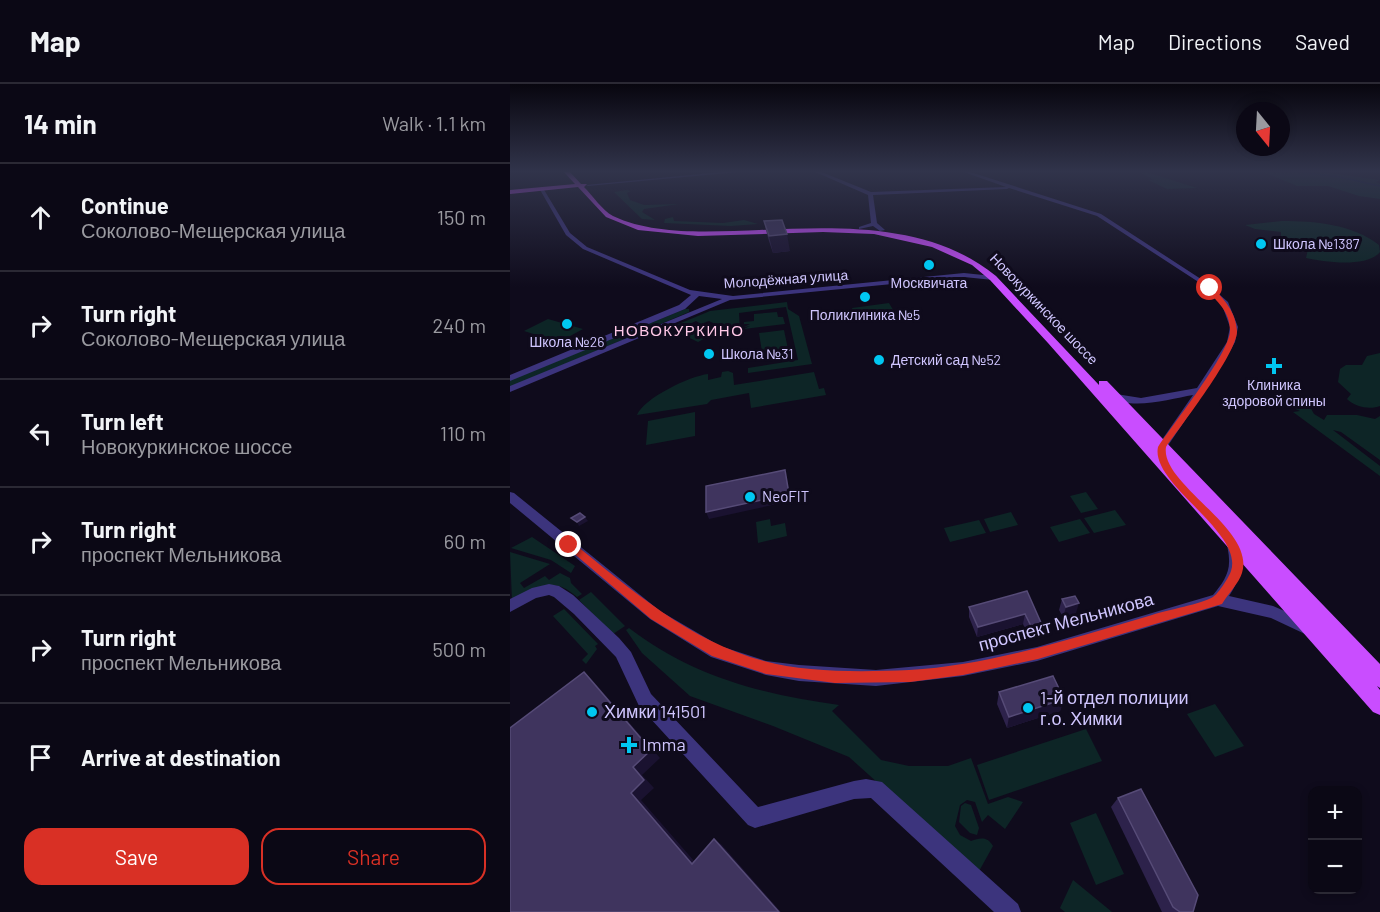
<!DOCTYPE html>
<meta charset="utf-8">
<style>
body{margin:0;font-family:Barlow,sans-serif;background:#14111e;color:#f1f3f6}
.controls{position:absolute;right:18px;bottom:18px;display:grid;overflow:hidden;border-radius:12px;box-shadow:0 3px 9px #0003}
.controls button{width:54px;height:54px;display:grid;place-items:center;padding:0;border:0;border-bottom:2px solid #2b2934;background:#0b0815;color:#f1f3f6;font:30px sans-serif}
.compass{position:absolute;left:726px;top:18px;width:54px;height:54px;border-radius:50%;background:#0b0815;box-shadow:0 3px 9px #0003;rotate:162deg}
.stop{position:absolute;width:18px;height:18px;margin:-14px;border:4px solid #d93025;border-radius:50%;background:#fff}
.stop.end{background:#d93025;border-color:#fff;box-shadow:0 2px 6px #0008}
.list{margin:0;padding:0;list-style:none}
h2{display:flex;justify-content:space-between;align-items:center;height:78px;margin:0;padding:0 24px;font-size:26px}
h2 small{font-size:20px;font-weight:400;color:#9a9aa0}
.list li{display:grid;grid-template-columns:39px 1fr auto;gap:18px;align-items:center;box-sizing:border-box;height:108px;padding:0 24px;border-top:2px solid #2b2934}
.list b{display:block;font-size:22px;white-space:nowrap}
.list p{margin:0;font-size:20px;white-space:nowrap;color:#9a9aa0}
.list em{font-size:20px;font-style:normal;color:#9a9aa0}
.actions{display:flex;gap:12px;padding:18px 24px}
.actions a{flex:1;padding:14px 0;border:2px solid #d93025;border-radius:18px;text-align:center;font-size:21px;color:#d93025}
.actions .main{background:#d93025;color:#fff}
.icon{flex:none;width:33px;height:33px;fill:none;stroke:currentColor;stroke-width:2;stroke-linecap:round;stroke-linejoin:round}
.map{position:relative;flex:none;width:870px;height:828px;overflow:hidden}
header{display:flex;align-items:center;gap:36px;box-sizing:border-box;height:84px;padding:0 30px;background:#0b0815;border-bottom:2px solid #2b2934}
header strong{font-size:28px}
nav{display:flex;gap:33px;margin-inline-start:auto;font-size:21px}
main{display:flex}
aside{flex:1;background:#0b0815}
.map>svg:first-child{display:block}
.green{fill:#0d2526}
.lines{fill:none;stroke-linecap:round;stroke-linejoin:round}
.stream{stroke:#071639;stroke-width:1.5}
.minor{fill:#3c347d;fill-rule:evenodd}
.major{fill:#c94dff;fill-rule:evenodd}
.wall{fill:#2d224b}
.shaded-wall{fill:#1a1230}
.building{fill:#3f345e;stroke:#564b77;stroke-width:1.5}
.route{fill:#d93025}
.poi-dot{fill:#00c7f1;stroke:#0f0b1c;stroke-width:2}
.labels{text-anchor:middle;stroke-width:6;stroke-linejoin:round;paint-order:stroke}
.far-poi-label{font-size:14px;fill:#d0c6ff;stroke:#0f0b1c}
.far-street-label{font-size:14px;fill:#d0c6ff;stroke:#0f0b1c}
.far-quarter-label{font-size:15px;letter-spacing:1.5px;fill:#ffc8e7;stroke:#0f0b1c}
.poi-label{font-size:15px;fill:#d0c6ff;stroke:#0f0b1c;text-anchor:start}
.near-street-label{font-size:18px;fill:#d0c6ff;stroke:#0f0b1c}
.near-poi-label{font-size:18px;fill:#d0c6ff;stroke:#0f0b1c;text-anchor:start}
</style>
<header>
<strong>Map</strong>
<nav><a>Map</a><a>Directions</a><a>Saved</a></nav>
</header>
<main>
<aside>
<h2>14 min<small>Walk · 1.1 km</small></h2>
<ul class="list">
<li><svg class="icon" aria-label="ahead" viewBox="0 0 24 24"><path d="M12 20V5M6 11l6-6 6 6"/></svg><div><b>Continue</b><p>Соколово-Мещерская улица</p></div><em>150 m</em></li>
<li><svg class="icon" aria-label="right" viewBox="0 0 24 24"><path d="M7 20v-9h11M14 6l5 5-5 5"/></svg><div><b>Turn right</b><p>Соколово-Мещерская улица</p></div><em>240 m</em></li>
<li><svg class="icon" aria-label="left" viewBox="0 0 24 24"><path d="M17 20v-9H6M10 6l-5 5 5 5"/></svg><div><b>Turn left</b><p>Новокуркинское шоссе</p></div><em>110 m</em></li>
<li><svg class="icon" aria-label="right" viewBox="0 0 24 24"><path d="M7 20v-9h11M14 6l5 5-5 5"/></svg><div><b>Turn right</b><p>проспект Мельникова</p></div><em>60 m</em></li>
<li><svg class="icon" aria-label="right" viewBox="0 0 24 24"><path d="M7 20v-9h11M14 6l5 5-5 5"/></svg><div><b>Turn right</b><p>проспект Мельникова</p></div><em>500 m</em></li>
<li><svg class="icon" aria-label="arrive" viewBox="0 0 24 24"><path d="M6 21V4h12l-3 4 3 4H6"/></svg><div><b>Arrive at destination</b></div></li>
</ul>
<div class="actions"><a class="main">Save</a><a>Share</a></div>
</aside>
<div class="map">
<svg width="870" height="828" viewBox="0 0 870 828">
<rect width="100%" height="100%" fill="#0f0b1c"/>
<!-- green -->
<g class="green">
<path d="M751 87H805L870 96 866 98 870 100V115L849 112 818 102H787Z"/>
<path d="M636 88 687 104 657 105 638 96H644L631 89Z"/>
<path d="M116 106 121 107 117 109 120 116 134 121 169 120 134 125 132 128 145 136 132 135 104 108Z"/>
<path d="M163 133 164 137 213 139 234 136 248 140 221 142 154 139 155 135Z"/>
<path d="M772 137C804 137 843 140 869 161L870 168C857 184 814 178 796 174L798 165 780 159 771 152V148L745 145 735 141Z"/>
<path d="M277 218 278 225 289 232 302 280 238 289V284L288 276 276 223 229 229 230 246 210 249 203 246 210 242 207 240 199 244 205 240 199 237 191 240 186 237 171 244 181 251 195 244 205 249 188 258 159 244 200 227Z"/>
<path d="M379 219 386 231 348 237 342 224Z"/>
<path d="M175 225H179V228L0 303V296Z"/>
<path d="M267 228 268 233H273L275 240 234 245 240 242 234 243 240 240H234V238L244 237V230Z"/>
<path d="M38 235 73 245 49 258 14 247Z"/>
<path d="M274 246 279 270 253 274 249 249Z"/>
<path d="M870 269V322C860 326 845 323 837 315L841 310 828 298 830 285 836 281H852L857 272Z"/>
<path d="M218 287 223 289 224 301 304 288 309 305 314 304 316 311 241 324 239 309 201 316 197 320 127 331C134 314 180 292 198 290V296L211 293 212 288Z"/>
<path d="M774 317 799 321 804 330 814 336 817 331H847L865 335 870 332V376L831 348 823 346 870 382V392L783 328 790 327 773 319Z"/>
<path d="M185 328V352L136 361 138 337Z"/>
<path d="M576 408 588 425 571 429 560 412Z"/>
<path d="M605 426 616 441 584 449 574 434Z"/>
<path d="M501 428 508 441 480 448 474 435Z"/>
<path d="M260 435 261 442 275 439 277 452 248 459 246 438Z"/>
<path d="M570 435 580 449 549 458 540 443Z"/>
<path d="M469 436 476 449 440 458 434 444Z"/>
<path d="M22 453 65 482 61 489 41 476 1 464Z"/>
<path d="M0 468 40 480 10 499 14 504 35 492 39 496 50 489 60 494 61 499 72 510 67 513C41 490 29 505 2 517Z"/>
<path d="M81 508 115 542 103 550 69 516Z"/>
<path d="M54 525 88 560 85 562 87 565 76 580 72 576 78 570 43 532Z"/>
<path d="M119 544C181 592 253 611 329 621L322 627 371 676 399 682H438L461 674 478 720 498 713 513 718 495 745 478 731 472 738 465 718 457 716 450 721 445 742 450 751 461 757C470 754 477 752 483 762L468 789 339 673 263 642 180 612 132 569 116 546Z"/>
<path d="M705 620 734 662 705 673 677 630Z"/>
<path d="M576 645 592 677 479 716 467 681Z"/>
<path d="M455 719 461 721 469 744 467 751 460 749 449 738 451 722Z"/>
<path d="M586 729 614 790 586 801 560 739Z"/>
<path d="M563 796 602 828H555L550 824Z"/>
</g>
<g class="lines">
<!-- stream -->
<g class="stream">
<path d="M658 87H679"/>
<path d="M782 87 830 93 870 102"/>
</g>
<!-- minor -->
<g class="minor">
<path d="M222 87H239L78 102 76 101Z"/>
<path d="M303 87H309L361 108 496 103 451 87H457L591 130 694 197 718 218 728 243 725 258 712 281 657 363 655 373H647V363L683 311C660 315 621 327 601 313L606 310 631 314 687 304 717 258 720 243 712 221 690 199 587 132 499 104 497 105 363 111 367 139 375 146 370 147 363 142 349 145V143L361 139 358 111Z"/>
<path d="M29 104H33L60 149 77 163 180 206 223 212 454 189 483 192 486 194 483 196 454 193 220 216 0 308V302L212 215 189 212 175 225 0 297V291L169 221 181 211 73 165 56 151Z"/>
<path d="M0 408 4 409 150 527 210 562 256 577 289 581 366 586 453 578 527 563 703 511C712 500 720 490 719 475 719 468 716 462 718 455H728L730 459C734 480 731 494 719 512L763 522 800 538 802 543 800 548 795 550 761 534 708 522 527 577 453 592 366 602 289 597 256 591 201 573 140 535 0 419Z"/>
<path d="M39 500 49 502 63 511 109 554 121 568 141 610 248 723 344 697 356 695 372 698 508 820 511 828H484L361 714 344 715 245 744 238 741 129 622 106 573 64 530 44 513 39 511 26 514 0 528V515L22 504Z"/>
</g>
<!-- major -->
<path class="major" d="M53 87H59L71 100H77L74 103C83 112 92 126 103 132 139 149 184 148 224 147 311 144 414 133 486 192L589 301V297H597L870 580V604L867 602 870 606V631L863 628 538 259 480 196 462 181 422 163 364 150 313 148 188 152 128 146 96 133 68 103 0 110V106L65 100Z"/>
</g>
<!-- wall -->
<g class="wall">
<path d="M254 137 280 167 263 169 258 154Z"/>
<path d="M517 507 532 541 529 551 519 554 513 540 467 553 459 533V523Z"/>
<path d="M552 515 566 529 553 533 549 526Z"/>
<path d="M489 608 554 615 550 627 497 644 487 620Z"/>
<path d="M608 714 683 828H652L601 723Z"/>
</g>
<!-- shaded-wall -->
<g class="shaded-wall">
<path d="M277 150 280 167 263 169 259 152Z"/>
<path d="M275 386 281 417 199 435 196 428Z"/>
<path d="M75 433 78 437 69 442 67 438Z"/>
<path d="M569 519 566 529 553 533 556 523Z"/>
<path d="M515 530 513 540 467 553 468 543Z"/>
<path d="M532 541 529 551 519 554 522 544Z"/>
<path d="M74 588 84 598 150 674 132 691 144 704 131 716 191 785 182 780 121 709 123 683Z"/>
<path d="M554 615 550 627 497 644 499 633Z"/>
<path d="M204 755 212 761 271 828H269Z"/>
</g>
<!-- building -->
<g class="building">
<path d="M272 136 277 150 259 152 254 137Z"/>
<path d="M275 386 279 410 196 428V402Z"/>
<path d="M70 429 75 433 67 438 61 434Z"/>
<path d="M517 507 532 541 522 544 515 530 468 543 459 523Z"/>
<path d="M565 512 569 519 556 523 552 515Z"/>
<path d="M74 588 141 666 123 683 134 696 121 709 182 780 204 755 269 828H0V644Z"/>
<path d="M543 592 554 615 499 633 489 608Z"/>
<path d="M631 705 688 811 683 828H670L663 823 608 714Z"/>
</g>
<!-- sky -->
<linearGradient id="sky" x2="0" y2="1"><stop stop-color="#08060f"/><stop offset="0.43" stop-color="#31344b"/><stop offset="1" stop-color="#31344b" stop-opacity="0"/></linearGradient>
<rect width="870" height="203" fill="url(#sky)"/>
<!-- route -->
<path class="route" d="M698 203H702C714 215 726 228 727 247 728 268 671 342 656 363 650 400 746 445 732 489 729 499 718 510 712 520L528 575 453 591 400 598 325 599 256 590 202 572 141 535 54 461 59 457 63 459C122 506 179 557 254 577 297 589 355 588 399 586 482 581 563 554 642 531 657 526 692 520 703 513 709 509 719 493 721 487 734 448 640 400 648 363 662 341 721 268 720 246 719 222 702 217 698 203Z"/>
<!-- markers -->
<g class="poi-dot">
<circle cx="751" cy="160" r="6"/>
<circle cx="419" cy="181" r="6"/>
<circle cx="355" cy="213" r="6"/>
<circle cx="57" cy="240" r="6"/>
<circle cx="199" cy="270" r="6"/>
<circle cx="369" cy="276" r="6"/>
<path d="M761 273h6v6h6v6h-6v6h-6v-6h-6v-6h6z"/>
<circle cx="240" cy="413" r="6"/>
<circle cx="518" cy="624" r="6"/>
<circle cx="82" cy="628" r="6"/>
<path d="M116 652h6v6h6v6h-6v6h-6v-6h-6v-6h6z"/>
</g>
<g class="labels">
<!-- far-poi labels -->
<g class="far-poi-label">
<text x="763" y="165" text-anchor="start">Школа №1387</text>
<text x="419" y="204">Москвичата</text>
<text x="355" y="236">Поликлиника №5</text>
<text x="57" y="263">Школа №26</text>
<text x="211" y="275" text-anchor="start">Школа №31</text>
<text x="381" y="281" text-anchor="start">Детский сад №52</text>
<text x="764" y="306">Клиника<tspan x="764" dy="16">здоровой спины</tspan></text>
</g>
<!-- far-street labels -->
<g class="far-street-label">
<text transform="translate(276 195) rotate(-4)" y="5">Молодёжная улица</text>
<text transform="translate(534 225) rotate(46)" y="5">Новокуркинское шоссе</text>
</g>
<!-- far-quarter labels -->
<g class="far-quarter-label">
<text x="169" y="252">НОВОКУРКИНО</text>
</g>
<!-- poi labels -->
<g class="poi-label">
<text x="252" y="418">NeoFIT</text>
</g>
<!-- near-street labels -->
<g class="near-street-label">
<text transform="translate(556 538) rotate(-15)" y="6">проспект Мельникова</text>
</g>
<!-- near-poi labels -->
<g class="near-poi-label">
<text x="530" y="620">1-й отдел полиции<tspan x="530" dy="21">г.о. Химки</tspan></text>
<text x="94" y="634">Химки 141501</text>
<text x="132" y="667">Imma</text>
</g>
</g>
</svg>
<div class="controls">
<button>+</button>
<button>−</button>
</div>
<svg class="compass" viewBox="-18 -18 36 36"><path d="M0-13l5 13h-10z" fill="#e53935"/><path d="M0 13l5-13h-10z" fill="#9a9aa0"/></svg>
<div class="stop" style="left:700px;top:204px"></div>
<div class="stop end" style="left:59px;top:461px"></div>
</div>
</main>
